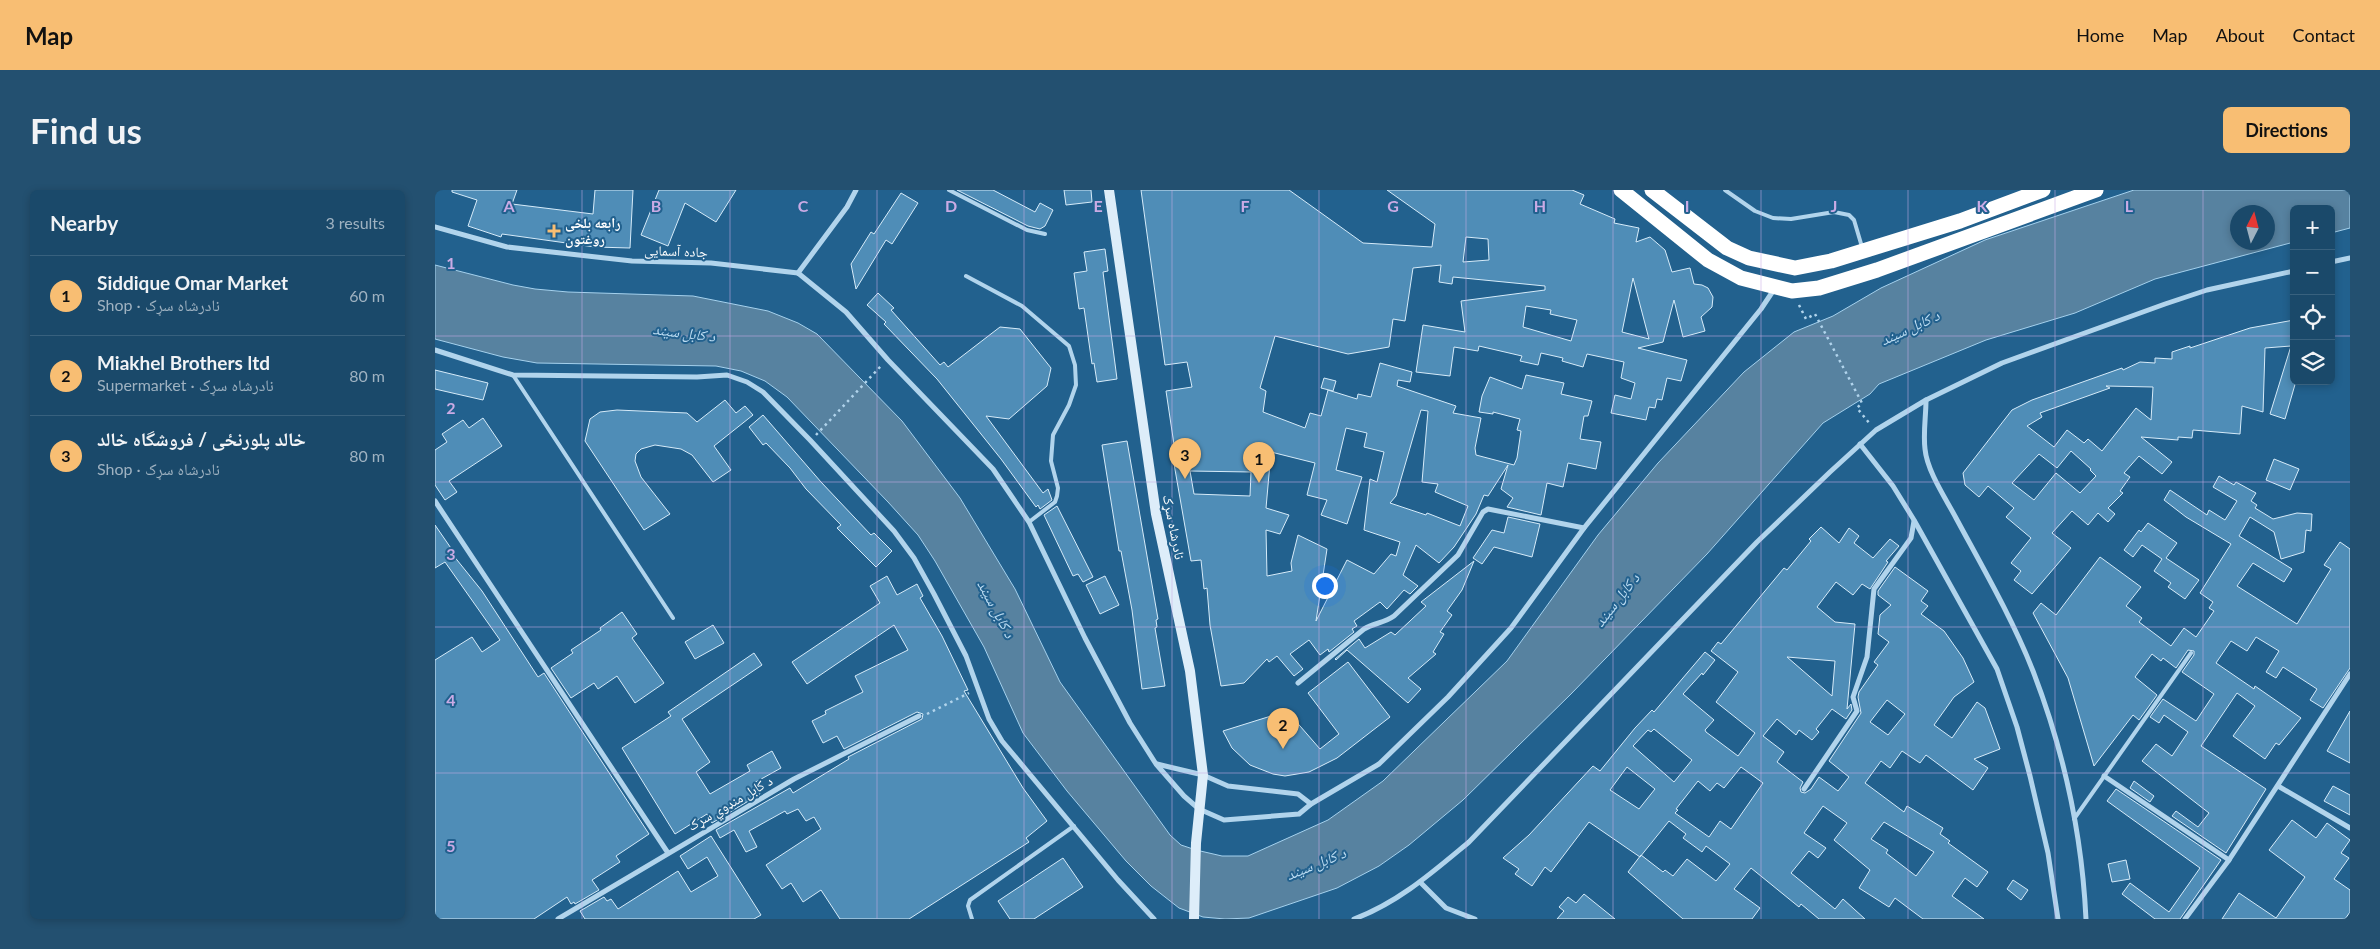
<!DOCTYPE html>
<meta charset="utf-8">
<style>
body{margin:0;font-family:Lato,"Noto Naskh Arabic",sans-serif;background:#235070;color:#f1f3f6}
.controls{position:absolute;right:15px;top:15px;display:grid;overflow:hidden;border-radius:8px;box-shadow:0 2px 8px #0003}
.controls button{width:45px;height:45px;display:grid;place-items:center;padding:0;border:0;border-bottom:1px solid #38617e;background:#1a496a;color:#f1f3f6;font:25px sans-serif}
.compass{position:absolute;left:1795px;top:15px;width:45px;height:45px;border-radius:50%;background:#1a496a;box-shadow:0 2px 8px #0003;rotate:6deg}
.you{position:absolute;left:889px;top:395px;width:18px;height:18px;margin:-12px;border:4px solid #fff;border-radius:50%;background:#1a73e8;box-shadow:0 0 0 8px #1a73e833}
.badge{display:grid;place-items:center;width:32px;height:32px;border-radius:50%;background:#f8be73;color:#111;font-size:16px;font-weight:700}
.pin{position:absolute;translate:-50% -41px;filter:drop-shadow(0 1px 2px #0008)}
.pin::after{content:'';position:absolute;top:26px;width:18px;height:15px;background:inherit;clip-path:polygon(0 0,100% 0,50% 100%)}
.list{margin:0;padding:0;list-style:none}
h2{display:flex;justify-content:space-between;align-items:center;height:65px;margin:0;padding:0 20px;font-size:21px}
h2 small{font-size:16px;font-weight:400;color:#9fb2c1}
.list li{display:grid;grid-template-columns:32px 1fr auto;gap:15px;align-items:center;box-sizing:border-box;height:80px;padding:0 20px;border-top:1px solid #38617e}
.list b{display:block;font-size:19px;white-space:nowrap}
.list p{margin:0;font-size:16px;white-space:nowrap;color:#9fb2c1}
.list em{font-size:16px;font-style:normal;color:#9fb2c1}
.icon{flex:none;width:28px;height:28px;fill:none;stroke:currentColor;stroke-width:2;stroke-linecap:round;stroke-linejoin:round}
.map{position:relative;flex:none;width:1915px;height:729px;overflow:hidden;border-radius:8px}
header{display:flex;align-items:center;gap:30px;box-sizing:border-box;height:70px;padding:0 25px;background:#f8be73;color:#111}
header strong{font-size:24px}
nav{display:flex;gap:28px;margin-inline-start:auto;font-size:18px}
.intro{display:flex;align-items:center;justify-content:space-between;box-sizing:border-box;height:120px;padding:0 30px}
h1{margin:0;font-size:35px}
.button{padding:12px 22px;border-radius:8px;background:#f8be73;color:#111;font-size:18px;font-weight:700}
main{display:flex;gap:30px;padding:0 30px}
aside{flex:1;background:#1a496a;border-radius:8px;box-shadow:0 2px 8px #0003}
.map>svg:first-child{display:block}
.water{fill:#5782a0;stroke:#a5d1ed;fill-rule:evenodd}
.building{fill:#4f8db7;stroke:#d6ebf9;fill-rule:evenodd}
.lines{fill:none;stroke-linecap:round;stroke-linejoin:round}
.path{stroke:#b1d4ec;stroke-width:2.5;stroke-dasharray:2.5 4;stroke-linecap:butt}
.lane{stroke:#b1d4ec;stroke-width:4}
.street{stroke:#b1d4ec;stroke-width:5}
.secondary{stroke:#ddedf9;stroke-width:10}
.highway{stroke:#fff;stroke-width:15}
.grid{fill:none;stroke:#caabe5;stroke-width:1;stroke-opacity:0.55}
.poi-dot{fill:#f8be73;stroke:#22618e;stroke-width:2}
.labels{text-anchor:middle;stroke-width:4;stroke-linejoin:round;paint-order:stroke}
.poi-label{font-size:14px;font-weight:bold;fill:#fff;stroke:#22618e;text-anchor:start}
.street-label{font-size:14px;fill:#fff;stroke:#22618e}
.water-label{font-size:15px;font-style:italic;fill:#bdddf3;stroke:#22618e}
.grid-label{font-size:16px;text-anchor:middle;font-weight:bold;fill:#caabe5;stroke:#22618e;stroke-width:4;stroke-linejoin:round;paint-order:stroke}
</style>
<header>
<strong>Map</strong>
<nav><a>Home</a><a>Map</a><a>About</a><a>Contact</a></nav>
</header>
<div class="intro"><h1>Find us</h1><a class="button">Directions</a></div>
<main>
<aside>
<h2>Nearby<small>3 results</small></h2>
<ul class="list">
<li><span class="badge">1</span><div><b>Siddique Omar Market</b><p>Shop · نادرشاه سړک</p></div><em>60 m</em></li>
<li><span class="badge">2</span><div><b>Miakhel Brothers ltd</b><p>Supermarket · نادرشاه سړک</p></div><em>80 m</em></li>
<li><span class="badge">3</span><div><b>خالد پلورنځی / فروشگاه خالد</b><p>Shop · نادرشاه سړک</p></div><em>80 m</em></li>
</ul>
</aside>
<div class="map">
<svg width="1915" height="729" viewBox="0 0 1915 729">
<rect width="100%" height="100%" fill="#22618e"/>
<!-- water -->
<path class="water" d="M1699 0H1915V38L1896 43V19H1859V52L1720 89 1640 123 1551 150 1444 194 1435 204 1388 233 1272 364 1136 504 1028 610 974 655 944 676 902 698 814 728 790 729 768 727 744 718 716 696 691 671 632 601 588 543 549 457 500 371 483 345 453 312 352 207 330 191 306 181 281 176 102 173 68 167 0 149V75L78 95 100 99 133 102 258 106 333 121 363 133 382 144 467 231 525 308 580 399 625 492 735 645 746 655 761 660 787 666H813L893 630 948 591 1072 471 1163 345 1223 273 1309 182 1359 142 1398 126 1446 98 1550 50ZM1802 22H1832V52H1802Z"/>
<!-- building -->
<g class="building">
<path d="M17 0H82L77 14 158 24 160 0H198L195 58 160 57 67 44 66 47 33 36 42 10 17 2Z"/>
<path d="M224 0H301L281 32 250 13 233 56 206 45Z"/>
<path d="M522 0H558L600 22 605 13 618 20 610 36 605 39 593 36Z"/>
<path d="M629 0H656L657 12 631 15Z"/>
<path d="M706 0H854L928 53 997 57 1000 34 952 0H1137L1149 5 1145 14 1180 29 1179 33 1204 38 1201 52 1215 47 1230 60 1237 82 1255 78 1259 94 1267 95 1273 98 1278 107 1277 117 1266 127 1270 141 1248 147 1239 110 1228 152 1203 158 1252 170 1246 191 1232 188 1227 210 1222 209 1220 218 1214 217 1211 230 1176 223 1180 205 1196 209 1200 193 1186 188 1189 172 1152 164 1148 177 1127 171 1128 168 1106 163 1103 175 1085 171 1087 166 1044 156 1043 161 1019 157 1015 186 981 182 988 135 1030 142 1026 111 1110 100V96L1018 87 1017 94 1004 92 1006 75 978 78 970 131 958 129 954 157 913 164 840 146 825 198 831 201 828 222 870 238 875 223 886 226 893 200 922 209 923 204 936 207 945 173 977 182 975 192 963 190 962 196 1021 216 1018 223 1046 228 1040 258 1041 265 1079 275 1082 268 1086 241 1082 240 1085 229 1058 222V224L1044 222 1047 206 1055 187 1087 199 1091 185 1129 193 1126 204 1157 211 1153 226H1149L1145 249 1166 252 1161 279 1133 273 1128 297 1112 293 1106 325 1072 317 1078 308 1066 299 1073 275 1053 306 1049 305 1041 324 1019 357 1004 373 981 355 968 385 983 396 975 404 969 400 952 419 945 412 919 431 922 436 917 439 919 442 894 462 893 459 885 465 874 450 855 464 868 479 859 486 842 466 834 472 832 469 809 493 786 496 775 435 772 398 769 399 766 370 756 371 738 268H741L731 201 757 197 752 172 730 175ZM1031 47 1053 49 1054 70 1028 72ZM1198 88 1214 149 1187 142ZM1091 116 1116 120 1115 124 1142 130 1136 151 1088 137ZM986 220 993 221 987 292 1003 294 1000 302 1033 316 1025 336 992 323 991 325 955 313 961 306ZM911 238 932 243 929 257 949 262 942 292 935 289 929 340 965 352 961 366 956 364 939 384 912 370 881 431 892 359 863 345 856 373 857 381 832 386 831 340 845 344 854 325 831 318 836 262 880 273 872 305 892 310 886 325 912 334 927 287 901 280ZM755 281 816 282 815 306 759 304Z"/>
<path d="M466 3 483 13 457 54 451 50 421 99 416 74 436 42 439 44Z"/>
<path d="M670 59 673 81 668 82 682 189 662 192 659 173 657 174 649 118 644 119 639 83 652 81 649 62Z"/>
<path d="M443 103 459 118 456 120 505 175 509 172 513 177 565 137 585 139 616 178 612 196 574 229 551 226 608 303 613 299 617 310 605 319 603 315 601 317 566 269 502 189 449 134 451 132 432 115Z"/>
<path d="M1859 130V191H1861L1850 229 1835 224 1856 156 1830 158 1828 222 1807 216 1805 244 1758 240 1757 248 1743 247V250L1706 247 1737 272 1727 284 1704 266 1689 283 1695 287 1685 301 1688 303 1673 318 1680 324 1673 332 1663 323 1653 335 1637 321 1617 343 1636 358 1626 370 1597 404 1579 390 1586 381 1576 373 1596 348 1571 327 1579 318 1553 296 1544 307 1530 295 1528 283 1577 220 1597 210 1687 178 1688 180 1705 172 1720 173V168L1737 169V162L1755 156V158L1815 138ZM1671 196 1718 197 1716 230 1701 218 1667 261 1653 249 1649 253 1632 240 1619 257 1592 236 1607 227 1605 223 1675 198ZM1636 261 1656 279 1655 280 1661 286 1645 303 1621 283 1599 310 1577 293 1604 264 1622 278Z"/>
<path d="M0 180 53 193 48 210 0 199Z"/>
<path d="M889 188 901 191 898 201 886 198Z"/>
<path d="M290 210 301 223 310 216 318 225 279 256 296 280 278 292 257 265 246 259 220 255 206 259 201 264 200 271 206 287 235 324 209 340 150 251 155 229 165 222 182 220 252 223 262 232Z"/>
<path d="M328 225 386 292 436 345 439 343 457 361 441 377 402 338 406 335 371 299 355 278 331 253 328 255 314 237Z"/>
<path d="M48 228 67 256 14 291 22 302 10 310 0 295V260L12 252 7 244 28 230 34 238Z"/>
<path d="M692 251 723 429 721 430 722 437 720 438 730 496 707 499 697 420 686 361H684L667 255Z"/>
<path d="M1839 269 1864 279 1855 300 1831 290Z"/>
<path d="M1784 286 1799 295 1801 292 1821 303 1816 311 1822 315 1820 318 1838 329 1862 323 1877 324 1876 341 1871 340 1869 362 1846 369 1839 342 1815 327 1804 346 1857 379 1849 392 1818 373 1802 396 1862 434 1896 379 1889 375 1905 352 1915 359V478L1888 518 1875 510 1882 499 1848 477 1841 488 1831 482 1844 461 1821 447 1812 461 1796 451 1781 473 1819 499 1820 496 1866 528 1844 555 1841 553 1830 569 1798 546 1820 516 1802 503 1766 556 1831 599 1791 663 1737 626 1741 621 1763 637 1774 623 1707 571 1721 554 1737 566 1753 542 1729 525 1724 533 1715 527 1728 509 1761 531 1779 504 1747 482 1759 465V461L1753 460 1741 478 1728 468 1726 471 1717 464 1700 487 1722 505 1704 530 1698 525 1659 576 1633 488 1598 423 1606 413 1621 425 1665 367 1706 397 1691 416 1707 428 1704 432 1736 456 1749 438 1761 447 1779 421 1774 418 1778 412 1765 403 1796 354 1751 327 1729 310 1735 300 1772 325 1774 320 1790 330 1802 311 1778 297Z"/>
<path d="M622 316 658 387 648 392 643 384 638 386 609 325Z"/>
<path d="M1073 327 1105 334 1097 367 1059 357 1047 374 1038 368 1057 340 1069 343Z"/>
<path d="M1713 333 1742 353 1731 368 1764 390 1750 409 1733 397 1736 393 1719 381 1727 369 1707 355 1698 367 1689 360 1704 340 1706 342Z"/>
<path d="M0 335 20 364 18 365 47 401 103 487 109 483 214 644 181 666 185 672 157 690 164 700 140 714 139 712 136 714 132 707 99 729H0V470L37 447 47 462 65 450 10 372 0 378Z"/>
<path d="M1386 337 1404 353 1414 338 1424 346 1419 353 1438 368 1455 349 1464 356 1451 371 1453 372 1435 399 1427 394 1418 405 1401 392 1382 417 1400 432 1420 434 1412 519 1416 514 1417 520 1411 529 1397 519 1381 539 1384 542 1377 550 1364 540 1361 545 1342 529 1328 546 1349 562 1342 572 1368 592 1365 598 1366 602 1370 603 1376 599 1384 587 1403 601 1414 587 1394 571 1426 523 1423 507 1424 502 1443 475 1439 472 1454 452 1443 444 1445 425 1456 415 1443 405V401L1460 377 1493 401 1486 411 1493 416 1486 424 1509 441 1528 468 1539 492 1519 507 1499 535 1517 548 1542 512 1550 518 1565 559 1539 569 1553 578 1538 600 1491 565 1485 573 1467 561 1455 578 1446 571 1430 593 1469 622 1472 616 1508 638 1505 644 1515 651 1513 653 1553 682 1542 697 1530 688 1517 706 1549 729H1488L1460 708 1454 717 1424 698 1435 680 1399 650 1412 633 1388 616 1369 643 1391 658 1383 668 1374 661 1356 683 1400 719 1408 709 1430 729H1384L1366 714 1364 717 1316 678 1299 699 1325 718 1317 729H1248L1193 682 1206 665 1228 682 1230 680 1238 686 1252 669 1281 691 1295 674 1271 656 1267 662 1248 648 1251 644 1234 631 1205 667 1154 632 1116 682 1110 677 1097 696 1080 684 1084 679 1068 668 1094 645 1158 576 1165 581 1200 538 1217 520 1219 522 1270 462 1280 470 1268 485 1267 483 1248 504 1279 530 1270 540 1271 542 1303 566 1320 543 1281 512 1303 482 1276 461 1283 452 1286 454 1349 378 1352 380 1376 351 1374 349ZM1352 467 1400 471 1397 506ZM1452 510 1470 524 1453 545 1435 532ZM1219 539 1257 570 1239 592 1198 556 1213 540 1216 542ZM1192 577 1220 599 1204 619 1175 600ZM1306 577 1328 593 1296 639 1285 631 1274 647 1240 623 1243 620 1241 619 1263 591 1275 601 1282 593 1289 598ZM1449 632 1499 662 1481 686 1451 663 1453 660 1436 649Z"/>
<path d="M1039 371 1027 400 1012 421 1017 425 1005 442 1009 444 998 462 1001 464 973 488 986 499 973 513 912 460 901 470 900 469 924 449 930 458 956 442 960 445 991 416 986 412Z"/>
<path d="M452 386 462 405 482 394 488 406 485 408 507 446 533 500 529 501 588 598 612 631 591 648 594 652 474 729H405L386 700 368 712 356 693 347 699 331 675 386 639 379 627 371 631 363 619 352 624 350 621 314 641 322 657 311 662 299 640 285 648 281 640 355 598 358 603 414 569 413 567 487 529 488 524 482 522 409 559 402 546 388 553 377 531 391 524 390 521 428 502 420 486 473 460 459 435 372 494 357 472 445 413 435 396Z"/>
<path d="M670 386 684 415 665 424 651 395Z"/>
<path d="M187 422 202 444 197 448 229 493 200 513 182 486 163 499 159 493 136 508 116 478 138 463 136 460 166 440 165 438Z"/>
<path d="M278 435 289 453 260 469 250 452Z"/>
<path d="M319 463 327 475 247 529 275 572 261 582 275 604 315 581 312 575 337 561 346 578 319 593 325 604 277 633 272 624 240 644 187 558 236 526 233 522Z"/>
<path d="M913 472 955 527 902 568 874 582 850 586 838 584 815 575 797 558 788 541 852 521 885 559 904 544 873 503Z"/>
<path d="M1915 521V573L1892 561Z"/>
<path d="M1699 591 1719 606 1715 612 1695 598Z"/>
<path d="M1898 596 1915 605V625L1889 611Z"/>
<path d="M1681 599 1786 670 1745 729H1720L1687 704 1695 693 1734 722 1765 678 1672 611Z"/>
<path d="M1857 630 1881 648 1892 633 1915 650 1906 663 1914 668 1899 689 1915 700V722L1910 729H1787L1804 703 1841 728 1870 687 1834 660Z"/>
<path d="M276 646 326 725 319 729H150L145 721 169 707 172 711 176 709 183 719 243 681 256 702 283 686 272 667 253 679 245 666Z"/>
<path d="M628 668 648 697 599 729H575L563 711Z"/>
<path d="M1691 670 1695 689 1677 692 1673 674Z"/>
<path d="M1578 690 1593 700 1586 710 1572 699Z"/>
<path d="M1149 704 1180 729H1122L1129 721 1124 717 1133 707 1141 713Z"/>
</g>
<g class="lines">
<!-- path -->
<g class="path">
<path d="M1364 115 1371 129 1380 124 1427 213 1422 218 1435 234"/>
<path d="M381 245 446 176"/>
<path d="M492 524 534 503"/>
</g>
<!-- lane -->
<g class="lane">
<path d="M514 0 592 40 610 44"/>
<path d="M1290 0 1320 21 1338 28 1356 29 1399 22 1414 25 1419 30 1427 57"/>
<path d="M531 86 587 116 634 156 640 175 641 195 634 215 618 245 616 271 623 298 622 306 620 312 594 332"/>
<path d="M78 185 238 428"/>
<path d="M1639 629 1756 463"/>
<path d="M537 729 533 716 535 710 639 636"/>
</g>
<!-- street -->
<g class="street">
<path d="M0 37 72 57 197 71 276 73 363 83"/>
<path d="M1896 72 1915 68"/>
<path d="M363 83 411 122 453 170 558 279 594 332 650 448 695 533 721 574 749 606 764 619 789 630 864 624 876 614 944 574 1013 507 1076 438 1149 338 1326 119 1340 98"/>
<path d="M363 83 412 17 421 0"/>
<path d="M0 160 78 185 262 187 292 185 312 192 328 202 375 250 459 341 479 368 499 404 531 466 554 529 567 551 683 690 719 729"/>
<path d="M1491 210C1491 226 1488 243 1490 259 1492 281 1511 309 1521 328 1548 378 1577 428 1598 481 1628 559 1647 645 1651 729"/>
<path d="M1425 254 1458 296 1479 330 1562 479 1582 537 1595 586 1613 663 1623 729"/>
<path d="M0 311 233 663"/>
<path d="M863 493 929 439C939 433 949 433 959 426L1023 365 1048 322 1053 319 1149 338"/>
<path d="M722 574 768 585 793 596 863 604 876 614"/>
<path d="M1669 586 1794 670"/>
<path d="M1843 596 1915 638"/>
<path d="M1369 599 1422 521 1418 507 1432 467 1439 399 1476 348 1479 331"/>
<path d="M985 692 1011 718 1040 729"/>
<path d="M123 729 359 589 484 526"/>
<path d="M919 729C963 713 999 681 1034 652L1322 352 1395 282 1441 240 1491 210 1567 173 1730 114 1772 100 1859 81"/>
<path d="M1750 729 1794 670 1915 484"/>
</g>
<!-- secondary -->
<path class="secondary" d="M674 0 721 324 755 481 768 585 761 653 759 729"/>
<!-- highway -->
<g class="highway">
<path d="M1186 0 1273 70 1306 88 1357 101 1384 98 1442 80 1661 0"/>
<path d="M1217 0 1292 58 1314 68 1360 78 1396 71 1525 31 1608 0"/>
</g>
</g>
<!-- grid -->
<path class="grid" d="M147 0V729M295 0V729M442 0V729M589 0V729M737 0V729M884 0V729M1031 0V729M1178 0V729M1326 0V729M1473 0V729M1620 0V729M1768 0V729M0 146H1859M1896 146H1915M0 292H1915M0 437H1915M0 583H1915"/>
<!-- markers -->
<path class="poi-dot" d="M116.5 33.5h5v5h5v5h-5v5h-5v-5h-5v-5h5z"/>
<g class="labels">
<!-- poi labels -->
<g class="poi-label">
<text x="130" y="38">رابعه بلخی<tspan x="130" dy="16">روغتون</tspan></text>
</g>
<!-- street labels -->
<g class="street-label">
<text transform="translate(241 61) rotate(2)" y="5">جاده آسمایی</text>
<text transform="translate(739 337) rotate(79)" y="5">نادرشاه سړک</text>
<text transform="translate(295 613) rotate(-30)" y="5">د کابل منډوي سړک</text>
</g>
<!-- water labels -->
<g class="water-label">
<text transform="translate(1475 138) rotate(-25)" y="5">د کابل سيند</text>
<text transform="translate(249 143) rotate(7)" y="5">د کابل سيند</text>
<text transform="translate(1182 410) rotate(-52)" y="5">د کابل سيند</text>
<text transform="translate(561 419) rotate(62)" y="5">د کابل سيند</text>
<text transform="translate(881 674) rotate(-22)" y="5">د کابل سيند</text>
</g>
</g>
<g class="grid-label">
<text x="74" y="22">A</text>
<text x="221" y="22">B</text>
<text x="368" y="22">C</text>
<text x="516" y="22">D</text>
<text x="663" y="22">E</text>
<text x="810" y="22">F</text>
<text x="958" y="22">G</text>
<text x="1105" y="22">H</text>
<text x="1252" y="22">I</text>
<text x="1399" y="22">J</text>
<text x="1547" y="22">K</text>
<text x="1694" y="22">L</text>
<text x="16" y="79">1</text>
<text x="16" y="224">2</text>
<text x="16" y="370">3</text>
<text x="16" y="516">4</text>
<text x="16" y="662">5</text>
</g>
</svg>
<div class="controls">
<button>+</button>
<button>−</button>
<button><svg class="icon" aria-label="locate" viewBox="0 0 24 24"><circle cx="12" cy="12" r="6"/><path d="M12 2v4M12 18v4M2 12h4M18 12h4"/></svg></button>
<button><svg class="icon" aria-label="layers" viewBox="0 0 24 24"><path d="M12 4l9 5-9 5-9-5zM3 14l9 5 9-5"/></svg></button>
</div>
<svg class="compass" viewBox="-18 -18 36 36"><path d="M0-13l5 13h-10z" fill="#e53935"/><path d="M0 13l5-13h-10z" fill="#9fb2c1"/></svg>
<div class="you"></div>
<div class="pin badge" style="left:824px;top:293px">1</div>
<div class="pin badge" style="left:848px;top:559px">2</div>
<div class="pin badge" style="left:750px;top:289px">3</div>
</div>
</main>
